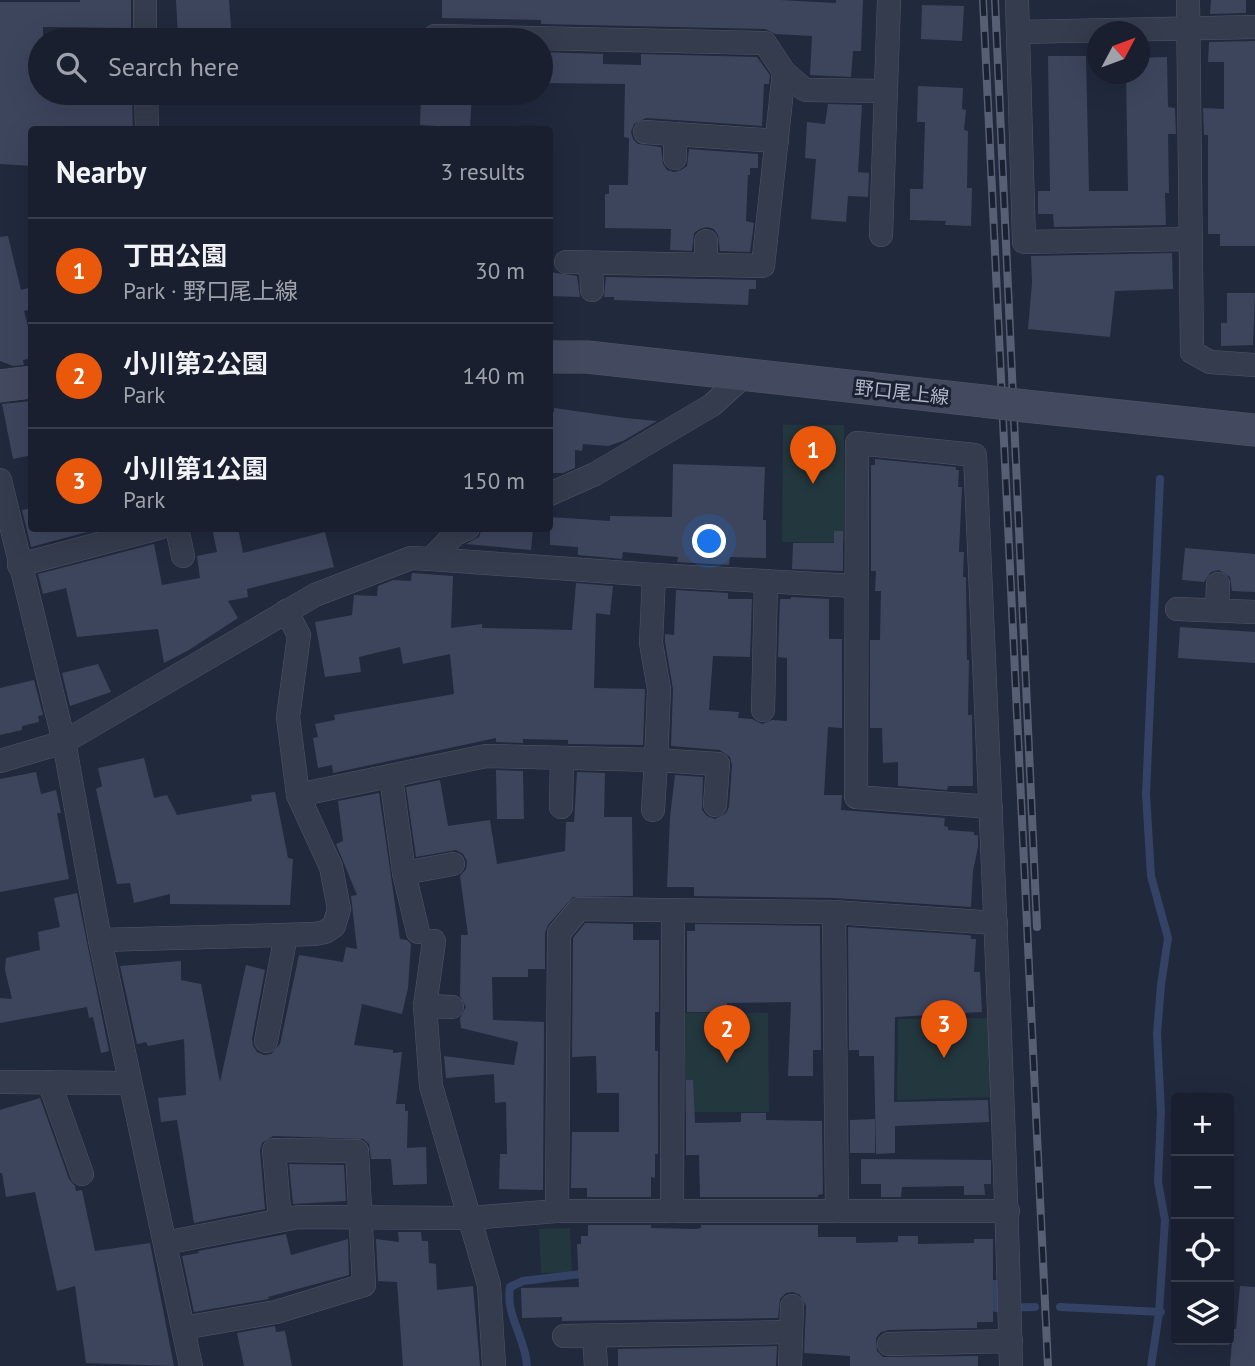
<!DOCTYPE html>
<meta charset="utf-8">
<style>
body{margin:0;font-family:"PT Sans","Noto Sans JP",sans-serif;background:#262c3a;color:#f1f3f6}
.controls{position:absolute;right:21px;bottom:21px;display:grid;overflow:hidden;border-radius:7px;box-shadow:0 7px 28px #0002}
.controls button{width:63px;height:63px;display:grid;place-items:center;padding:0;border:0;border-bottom:2px solid #373d4a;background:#191f2e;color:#f1f3f6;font:35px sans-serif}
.compass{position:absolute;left:1087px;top:21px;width:63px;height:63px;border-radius:50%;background:#191f2e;box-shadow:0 7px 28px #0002;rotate:49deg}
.you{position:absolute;left:710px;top:542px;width:24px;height:24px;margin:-18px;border:5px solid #fff;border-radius:50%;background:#1a73e8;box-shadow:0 0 0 10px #1a73e833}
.badge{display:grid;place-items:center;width:46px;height:46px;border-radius:50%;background:#ea580c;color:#fff;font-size:23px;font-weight:700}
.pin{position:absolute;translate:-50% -58px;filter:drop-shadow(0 2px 4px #0008)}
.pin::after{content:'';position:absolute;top:37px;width:24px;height:21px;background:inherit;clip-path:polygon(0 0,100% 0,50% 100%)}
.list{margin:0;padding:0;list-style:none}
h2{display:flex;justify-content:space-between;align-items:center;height:91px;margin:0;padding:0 28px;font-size:30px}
h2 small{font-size:23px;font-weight:400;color:#9fa2aa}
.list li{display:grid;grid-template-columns:46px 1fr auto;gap:21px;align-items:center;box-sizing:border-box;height:105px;padding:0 28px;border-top:2px solid #373d4a}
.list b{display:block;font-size:26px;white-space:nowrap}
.list p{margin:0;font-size:23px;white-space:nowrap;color:#9fa2aa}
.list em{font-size:23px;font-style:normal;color:#9fa2aa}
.icon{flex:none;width:38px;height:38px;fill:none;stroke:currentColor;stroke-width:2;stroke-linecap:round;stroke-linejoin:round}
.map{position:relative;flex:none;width:1255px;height:1366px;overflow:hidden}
.search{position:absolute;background:#191f2e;box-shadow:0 7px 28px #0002;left:28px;top:28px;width:525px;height:77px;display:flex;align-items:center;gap:18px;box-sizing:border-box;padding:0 24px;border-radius:38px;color:#9fa2aa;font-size:26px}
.panel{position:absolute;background:#191f2e;box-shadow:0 7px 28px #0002;left:28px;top:126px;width:525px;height:406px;border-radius:7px}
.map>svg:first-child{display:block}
.green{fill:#23373e}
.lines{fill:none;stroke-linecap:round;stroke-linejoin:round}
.stream{stroke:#344265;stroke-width:8}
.building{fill:#3d455d}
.street-casing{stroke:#505667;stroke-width:24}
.secondary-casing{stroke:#505667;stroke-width:33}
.street{stroke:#353c4d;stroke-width:23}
.secondary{stroke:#434a60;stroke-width:32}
.rail-casing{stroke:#575f74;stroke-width:8}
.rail{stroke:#1a2131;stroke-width:5;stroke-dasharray:16;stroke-linecap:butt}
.secondary-bridge-casing{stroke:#505667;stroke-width:33;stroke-linecap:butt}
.secondary-bridge{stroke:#434a60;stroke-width:32}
.labels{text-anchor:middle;stroke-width:6;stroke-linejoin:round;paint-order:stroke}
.street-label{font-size:19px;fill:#b0b6c8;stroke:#1a2131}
</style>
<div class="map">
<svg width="1255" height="1366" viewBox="0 0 1255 1366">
<rect width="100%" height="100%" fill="#21293d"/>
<!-- green -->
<g class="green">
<path d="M783 425H844V542H782Z"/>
<path d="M685 1013H768L769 1112H685Z"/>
<path d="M988 1018 992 1097 897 1100 898 1019Z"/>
<path d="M570 1228 572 1272 541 1273 539 1229Z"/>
</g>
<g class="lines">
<!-- stream -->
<g class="stream">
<path d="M985 1284H995L996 1308 1035 1307"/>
<path d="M1060 1307 1161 1312"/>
<path d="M527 1366C526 1339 505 1315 510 1287L523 1281 589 1273"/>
<path d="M1151 1366 1159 1313 1165 1220 1158 1182 1161 1112 1157 1034 1161 985 1168 938 1151 876 1146 794 1160 479"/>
</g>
</g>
<!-- building -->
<g class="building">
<path d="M80 0H131V28L43 27V40H40V93H132L133 130H32V166L0 164V2H80Z"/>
<path d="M176 0H229L232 40H184V35L178 36Z"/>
<path d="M442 0H780L836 3V0H863L861 51H853L851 77 810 75 812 36 775 34 765 29 541 24V20L442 18Z"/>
<path d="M1211 0H1246V13L1210 14Z"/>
<path d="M922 5 964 6 962 41 921 39Z"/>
<path d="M1255 41V246H1220V234H1208V135H1204L1203 108 1224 109V62H1208L1209 42Z"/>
<path d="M541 52 603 54V64L641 65V54L757 57 770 75 769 84H764L762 126 646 118 634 124 631 132 633 139 638 144 661 147 663 164 667 170 674 172 681 170 687 166 689 149 758 154V168H750V175H748L746 221 754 223 750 252 720 251 718 235 714 229 707 227 700 229 694 233 692 251 670 250 671 229 605 228V194H609V185H628L629 138 624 137 625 84 541 83Z"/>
<path d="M1048 56H1086L1089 191H1128L1126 74H1139V58L1167 57 1168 107 1175 108 1176 134H1168L1169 193H1165L1166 225 1054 227 1053 214H1038V191H1050Z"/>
<path d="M918 86 963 88 962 109 966 110 964 130 968 131 967 188H972L971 226 945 225 946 221 910 220V189H923L925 122H917Z"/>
<path d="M421 93H472L470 128 420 125Z"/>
<path d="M828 104 862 105 858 172 869 173 868 197 848 196 846 222 811 219 816 159 805 158 807 122 825 124Z"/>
<path d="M8 236 21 290 32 287V309L24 311 32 343V358L23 360 24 365 13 366 0 361V237Z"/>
<path d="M1172 253 1173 289 1115 291 1110 337 1028 329 1032 283 1031 256Z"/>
<path d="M550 272 577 276 580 297 550 296Z"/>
<path d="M606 277 756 280V289H749L748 305 614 300V297H604Z"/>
<path d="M1227 293H1255L1253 345 1221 346V323H1227Z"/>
<path d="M32 401V455L13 459 2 404Z"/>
<path d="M554 408 625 418 657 421 623 441 608 446 583 444 582 451 575 450V468L563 473H550V412H554Z"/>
<path d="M875 459 956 467V470H959L958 487H962L959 552H964L963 577H966L967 660H969L968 715H972L973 786H948L947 790 898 786V762L883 763 882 728H870V640H880L881 591H875L876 571H871V465H875Z"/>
<path d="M673 464 765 467 763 520H766V558L730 557 729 565 677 562 678 557 623 552 622 559 578 555V547L550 545V517L610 521V516L672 517Z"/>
<path d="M32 508V528H102L31 547 22 510Z"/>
<path d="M212 528H238L243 553 325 532 334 567 247 589 248 597 228 601 238 618 189 650 164 663 158 629 77 637 66 588 43 594 38 574 154 544 162 585 200 578 197 556 217 552Z"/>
<path d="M482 528H533L531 550 466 544 479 537Z"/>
<path d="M834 531H843V571L792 569 793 543H834Z"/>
<path d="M1185 548 1255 554V592L1232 591 1230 577 1219 570 1211 572 1204 582 1182 580Z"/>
<path d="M412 573 453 576 451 628 482 624V628L572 630 576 583 613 586 610 615 596 613 594 688 645 689 643 745 568 744V740L523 739V743L496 742V738L333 773 332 765 318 768 313 738 318 737 315 724 335 720 334 715 454 694 450 654 403 664 400 647 359 657 361 672 325 677 315 622 352 615 354 595 377 596 378 586 393 580 411 581Z"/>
<path d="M676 590 728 593V599H752L750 657 713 656 709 710 739 712 738 718 752 719 762 724 772 720 787 721V658L778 657 780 599H791V597L829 599V639H842V728L828 727 824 795H842L841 810 945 818 944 826 948 827V830L974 832V835H978V847L973 871 971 907 834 898 694 896V887H667L670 817 675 775 703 777 702 810 707 816 715 819 726 813 729 807 732 765 730 757 720 750 671 746 673 689 665 642V634L674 635Z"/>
<path d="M1180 627 1255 632V663L1178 658Z"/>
<path d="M98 664 111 692 70 706 62 673Z"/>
<path d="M34 680 43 715 38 716 39 722 22 726V730L0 735V688Z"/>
<path d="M144 758 154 798 167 795 177 815 252 801 251 795 275 792 288 858 293 859 290 905 170 904V894L134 903 130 883 117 884 96 789 102 786 98 768Z"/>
<path d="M496 770 523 771 524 819H497Z"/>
<path d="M36 772 41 794 56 790 61 813H57L69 879 0 892V779Z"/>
<path d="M577 772 605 773 604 817H632L633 896 573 897 548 925 545 933V969H528V977H492L493 1020 544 1022 543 1190 499 1189 500 1154H507L506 1102 495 1103 494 1074 446 1078 444 1056 514 1065 518 1042 461 1028 460 1018 466 1007 460 996 461 935H468L460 876 466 869 467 861 463 854 456 850 416 857 406 787 440 780 448 826 490 820 497 864 565 851 566 822H574Z"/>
<path d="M379 793 400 939 407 940 411 944 408 988 402 1014 362 1004 354 1045 393 1050V1053L402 1052 396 1104H405V1111H408L407 1148 426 1147 427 1184 393 1185 391 1159H371L369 1144 363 1139 273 1136 262 1143 260 1150 265 1209 194 1223 177 1120 161 1122 158 1098 186 1095 184 1039 148 1046 146 1042 137 1044 120 966 181 961V980L201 984 220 1082 246 965 265 970 252 1039 253 1046 257 1052 264 1055 271 1054 280 1044 299 955 343 962 346 947 357 949 351 896 357 895 336 844 343 841 338 801Z"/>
<path d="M77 893 109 1051 101 1053 93 1017 89 1018 87 1007 0 1023V998L12 999 5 970 6 958 40 950 38 932 60 927 54 898Z"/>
<path d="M585 923 633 924V940H659V1012H655V1051H658V1154H655V1178L651 1177V1197H587V1188H571L572 1132H619V1093H597L596 1056 572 1057 573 938Z"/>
<path d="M695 924 820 926 821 1050H813V1076H788L791 1002 727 1003V1012H687V931H695Z"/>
<path d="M848 927 968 935 971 936V939H976L974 972H980L982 1012 895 1017 894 1102 988 1100 989 1122 895 1126V1153L876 1154 874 1056H859V1050H849Z"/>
<path d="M686 1080H693L695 1123 741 1122V1113H766V1120L822 1121 823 1194 818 1195V1197H700L699 1155H686Z"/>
<path d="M40 1098 69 1179 75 1186 76 1191 82 1190 95 1251 150 1243 174 1366 86 1363 75 1286 57 1291 35 1192 6 1197 2 1173H0V1110Z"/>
<path d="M875 1119V1153H850V1120Z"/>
<path d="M861 1159 991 1160V1184H984L985 1195H964V1186L902 1187 901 1197H881V1184H861Z"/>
<path d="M289 1164 344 1165 346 1201 293 1204Z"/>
<path d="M588 1225H651V1228L696 1229 701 1228V1225H818V1237H856V1243L898 1242V1236H918V1244L974 1243V1239H993V1322H977V1328L889 1330 881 1332 876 1338 877 1351 883 1357 978 1356V1366H850V1356L804 1353 806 1306 800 1295 793 1292 786 1293 780 1299 778 1318 562 1321V1317L522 1318 521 1288 579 1287 577 1244H581V1236H588Z"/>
<path d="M398 1232H421L422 1241H428L429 1263 436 1264 437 1290 473 1286 480 1366H403L397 1282 378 1281 376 1239 399 1242Z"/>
<path d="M286 1234 291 1255 348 1239 349 1275 268 1297 269 1299 194 1312 182 1256 199 1253 198 1251Z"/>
<path d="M1240 1286 1255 1287V1366H1230L1233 1329H1236Z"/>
<path d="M275 1326 276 1332 285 1331 292 1366H244L237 1333Z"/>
<path d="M777 1346 776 1366H618V1349Z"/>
</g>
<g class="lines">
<!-- street casing -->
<g class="street-casing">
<g id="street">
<path d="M145 0V40"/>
<path d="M1017 0 1024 242 1191 239"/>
<path d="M1188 0 1192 352 1210 362 1255 365"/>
<path d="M1018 32 1255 27"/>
<path d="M435 36 765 43 784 72 805 90 886 91"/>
<path d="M146 93 147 130"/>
<path d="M645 132 777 141"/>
<path d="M675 158V134"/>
<path d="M881 235 889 0"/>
<path d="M566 262 763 266 784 72"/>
<path d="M591 263 592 290"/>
<path d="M706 265V241"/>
<path d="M0 480 64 742 100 940 191 1366"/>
<path d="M550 494 595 474 712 405 745 375"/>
<path d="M177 528 183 556"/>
<path d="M431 559 654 575 855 586"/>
<path d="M19 565 159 528"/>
<path d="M1177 609 1255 612"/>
<path d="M1217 610 1218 584"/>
<path d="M763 710 766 581"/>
<path d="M0 761 64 742 315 595 411 558 431 559 455 534 468 528"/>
<path d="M391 777 404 873 418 932"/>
<path d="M298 795 486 756 656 760 659 689 651 643 654 575"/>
<path d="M561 807 562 758"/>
<path d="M991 807 856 797 857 443 975 455C988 759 1003 1062 1011 1366"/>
<path d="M653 810 656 760 718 764 715 805"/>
<path d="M404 873 453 864"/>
<path d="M834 912 837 1211"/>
<path d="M100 940 315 934 325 932 334 926 339 909 331 867 298 795 288 717 299 635 286 611"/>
<path d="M434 941 425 1006 431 1086 489 1285 494 1366"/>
<path d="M425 1006 452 1007"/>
<path d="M266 1041 286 935"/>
<path d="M0 1082 130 1083"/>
<path d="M49 1082 82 1174"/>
<path d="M557 1211 559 933 579 909 834 912 996 923"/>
<path d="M672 1211 673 910"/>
<path d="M165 1243 298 1217 470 1218 557 1211H1008"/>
<path d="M183 1328 276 1312 364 1285 357 1151 274 1150 280 1220"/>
<path d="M564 1336 791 1332"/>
<path d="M594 1336 596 1366"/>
<path d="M889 1344 1011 1341"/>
<path d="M790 1366 792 1306"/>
</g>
</g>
<!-- secondary casing -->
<g class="secondary-casing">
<g id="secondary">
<path d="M550 357H587L983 401"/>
<path d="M0 386 32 382"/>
<path d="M1025 406 1255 430"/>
</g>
</g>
<!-- street -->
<use href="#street" class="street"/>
<!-- secondary -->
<use href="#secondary" class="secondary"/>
<!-- rail casing -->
<g class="rail-casing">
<g id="rail">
<path d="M983 0 1048 1366"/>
<path d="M995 0 1037 927"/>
</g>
</g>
<!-- rail -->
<use href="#rail" class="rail"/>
<!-- secondary-bridge casing -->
<g class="secondary-bridge-casing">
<path id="secondary-bridge" d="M983 401 1025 406"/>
</g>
<!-- secondary-bridge -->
<use href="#secondary-bridge" class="secondary-bridge"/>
</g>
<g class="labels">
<!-- street labels -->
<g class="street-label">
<text transform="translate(902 392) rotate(6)" y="7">野口尾上線</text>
</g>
</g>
</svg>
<div class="controls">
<button>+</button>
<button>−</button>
<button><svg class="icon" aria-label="locate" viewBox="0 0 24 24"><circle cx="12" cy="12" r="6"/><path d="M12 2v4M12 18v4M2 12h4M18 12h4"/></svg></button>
<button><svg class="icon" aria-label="layers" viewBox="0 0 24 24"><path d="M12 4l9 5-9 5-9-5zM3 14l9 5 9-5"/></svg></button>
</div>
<svg class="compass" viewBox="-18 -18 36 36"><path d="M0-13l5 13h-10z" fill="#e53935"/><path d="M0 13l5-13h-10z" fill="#9fa2aa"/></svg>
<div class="you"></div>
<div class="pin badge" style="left:813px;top:484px">1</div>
<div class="pin badge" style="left:727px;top:1063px">2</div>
<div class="pin badge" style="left:944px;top:1058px">3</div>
<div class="search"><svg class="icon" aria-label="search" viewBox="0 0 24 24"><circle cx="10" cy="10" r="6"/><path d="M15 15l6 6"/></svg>Search here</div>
<section class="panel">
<h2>Nearby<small>3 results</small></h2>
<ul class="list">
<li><span class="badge">1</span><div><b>丁田公園</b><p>Park · 野口尾上線</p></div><em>30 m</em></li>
<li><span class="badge">2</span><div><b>小川第2公園</b><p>Park</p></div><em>140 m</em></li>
<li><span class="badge">3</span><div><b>小川第1公園</b><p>Park</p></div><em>150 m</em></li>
</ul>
</section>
</div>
